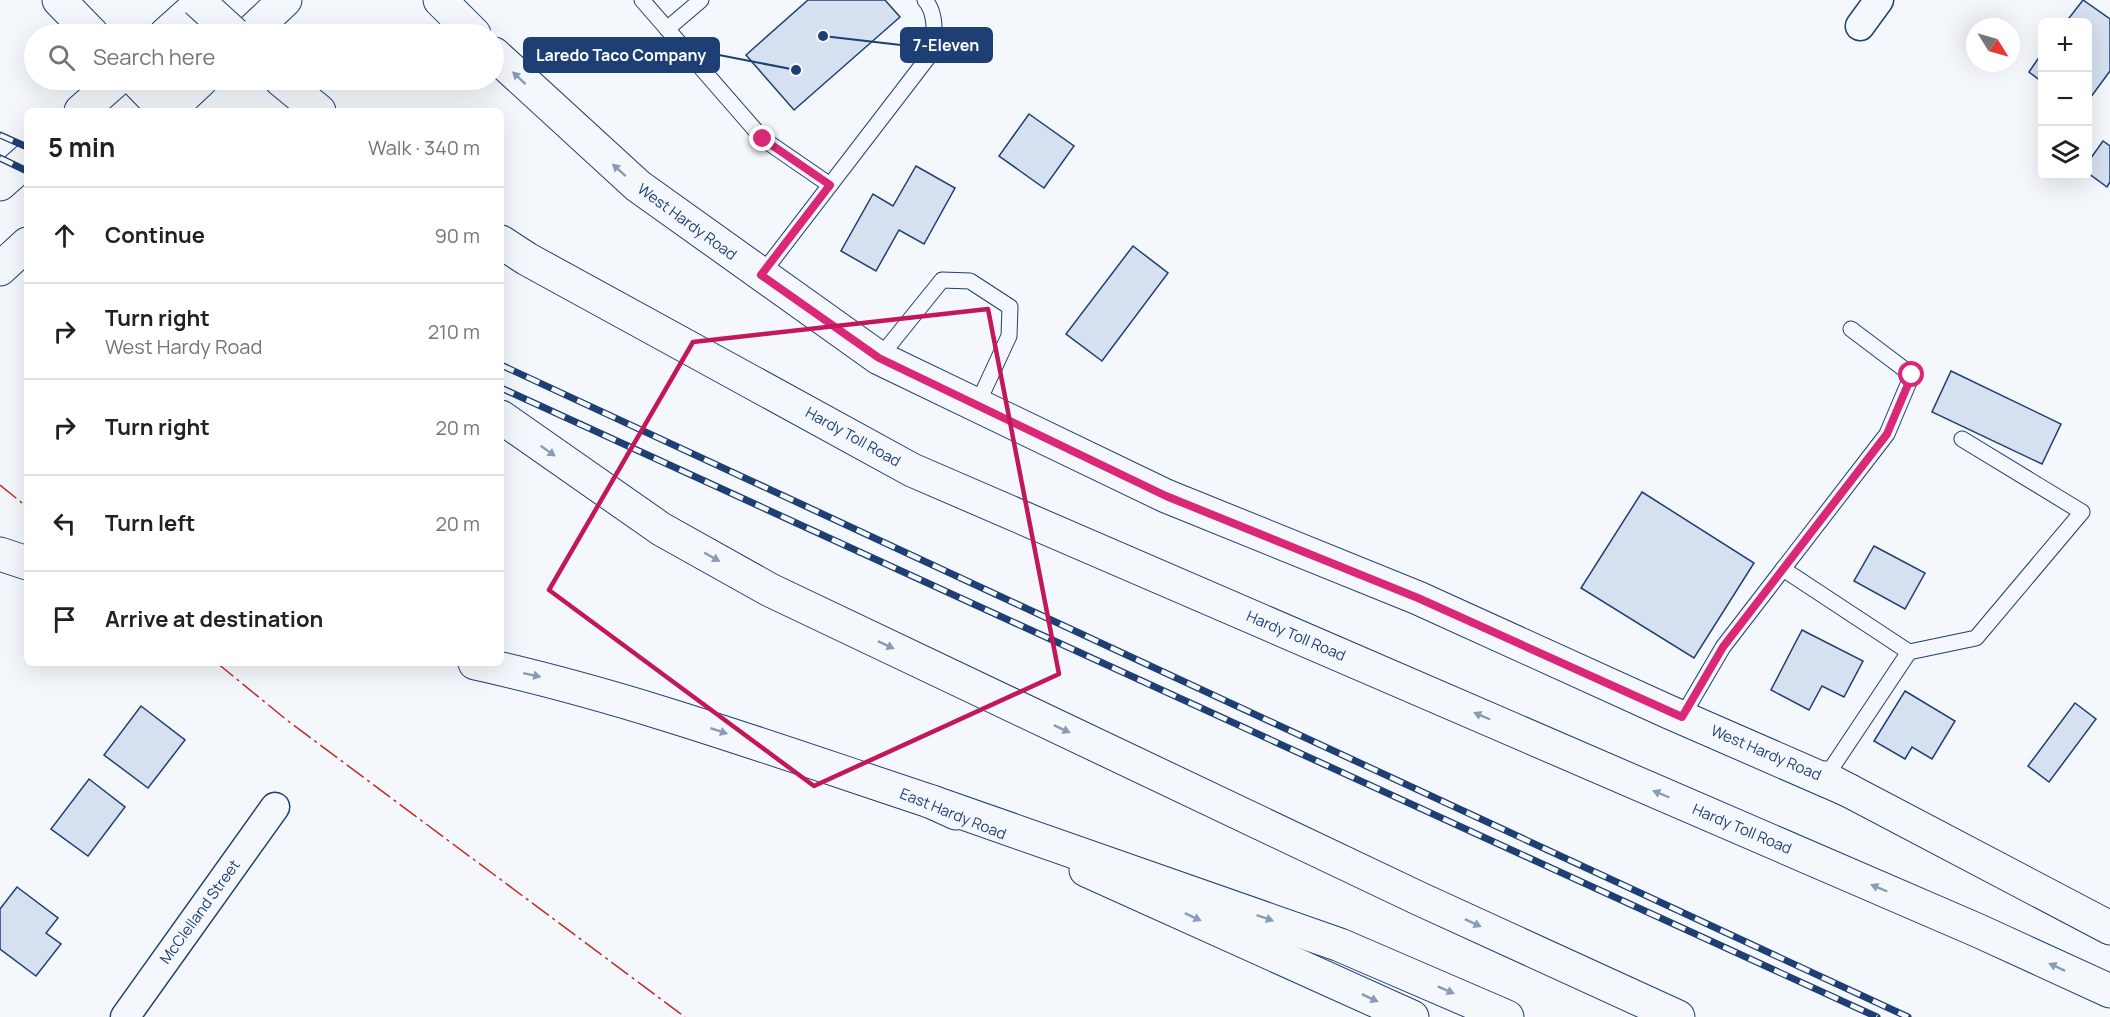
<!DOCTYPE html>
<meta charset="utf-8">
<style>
body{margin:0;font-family:Manrope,sans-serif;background:#f6f6f6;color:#202124}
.controls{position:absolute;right:18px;top:18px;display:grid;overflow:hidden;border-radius:9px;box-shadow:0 6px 24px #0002}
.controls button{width:54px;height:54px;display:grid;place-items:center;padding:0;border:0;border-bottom:2px solid #e0e0e0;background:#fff;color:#202124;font:30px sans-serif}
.compass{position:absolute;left:1966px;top:18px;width:54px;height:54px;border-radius:50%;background:#fff;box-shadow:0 6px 24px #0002;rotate:127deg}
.stop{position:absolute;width:18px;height:18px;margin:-14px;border:4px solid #db2777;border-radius:50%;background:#fff}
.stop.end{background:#db2777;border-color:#fff;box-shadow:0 2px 6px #0008}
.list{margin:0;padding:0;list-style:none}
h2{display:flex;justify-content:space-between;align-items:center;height:78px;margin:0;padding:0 24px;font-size:26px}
h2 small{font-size:20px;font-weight:400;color:#757577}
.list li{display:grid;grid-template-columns:39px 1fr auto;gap:18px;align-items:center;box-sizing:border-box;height:96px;padding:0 24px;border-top:2px solid #e0e0e0}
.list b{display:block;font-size:22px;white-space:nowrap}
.list p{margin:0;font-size:20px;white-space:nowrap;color:#757577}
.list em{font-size:20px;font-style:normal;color:#757577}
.icon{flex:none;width:33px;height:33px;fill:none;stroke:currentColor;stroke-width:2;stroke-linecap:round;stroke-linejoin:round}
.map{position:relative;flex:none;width:2110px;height:1017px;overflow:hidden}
.search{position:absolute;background:#fff;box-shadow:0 6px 24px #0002;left:24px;top:24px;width:480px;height:66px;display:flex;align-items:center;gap:15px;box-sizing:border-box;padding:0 21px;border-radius:33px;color:#757577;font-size:22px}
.panel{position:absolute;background:#fff;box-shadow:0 6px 24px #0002;left:24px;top:108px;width:480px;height:558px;border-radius:9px}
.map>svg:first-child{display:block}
.building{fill:#d5e0f0;stroke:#1d3f73;stroke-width:1.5}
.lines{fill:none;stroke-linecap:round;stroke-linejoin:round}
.service-casing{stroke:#1d3f73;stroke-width:17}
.minor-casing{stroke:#1d3f73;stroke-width:31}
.secondary-casing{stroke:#1d3f73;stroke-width:35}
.motorway-casing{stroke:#1d3f73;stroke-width:35}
.service{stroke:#f4f7fb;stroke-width:15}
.minor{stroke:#f4f7fb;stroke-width:28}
.secondary{stroke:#f4f7fb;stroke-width:33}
.motorway{stroke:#f4f7fb;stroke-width:33}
.rail-casing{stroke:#1d3f73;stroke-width:7}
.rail{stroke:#f4f7fb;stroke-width:4.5;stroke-dasharray:14;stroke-linecap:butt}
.motorway-bridge-casing{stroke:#1d3f73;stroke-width:35;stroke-linecap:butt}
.motorway-bridge{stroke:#f4f7fb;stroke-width:33}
.power{stroke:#c62828;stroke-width:1.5;stroke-dasharray:21 4.5 3 4.5;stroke-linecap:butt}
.oneway{fill:#889bb7}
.route{stroke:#db2777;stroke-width:8}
.marked{fill:none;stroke:#c2185b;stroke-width:4.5;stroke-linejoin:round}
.labels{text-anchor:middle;stroke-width:4.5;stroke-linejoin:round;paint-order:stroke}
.street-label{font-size:15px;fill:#1d3f73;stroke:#f4f7fb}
.leader{fill:none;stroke:#1d3f73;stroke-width:2}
.callout-dot{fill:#1d3f73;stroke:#f4f7fb;stroke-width:2}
.callout{fill:#1d3f73;stroke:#1d3f73;stroke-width:2}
.callout-label{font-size:16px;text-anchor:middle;font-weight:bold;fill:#fff}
</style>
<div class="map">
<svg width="2110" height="1017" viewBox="0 0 2110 1017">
<rect width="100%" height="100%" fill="#f4f7fb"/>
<!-- building -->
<g class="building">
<path d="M808 0H885L900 17 794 110 746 55Z"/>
<path d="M2083 0 2110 19V71L2088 101V22H2066Z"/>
<path d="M2042 53V82L2029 72Z"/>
<path d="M1029 114 1074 146 1044 188 999 156Z"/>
<path d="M2103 141 2110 146V182L2107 187 2088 173V162Z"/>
<path d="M916 166 955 188 924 244 899 230 876 271 841 251 873 194 893 206Z"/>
<path d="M1133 246 1168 273 1102 361 1066 334Z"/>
<path d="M1951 371 2061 424 2042 464 1932 412Z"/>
<path d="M1642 492 1754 563 1694 658 1581 588Z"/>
<path d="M1874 546 1925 573 1905 609 1854 581Z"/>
<path d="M1802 630 1863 661 1844 697 1822 686 1809 710 1771 690Z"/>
<path d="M1905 691 1955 721 1932 759 1912 747 1905 759 1874 741Z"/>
<path d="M2075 703 2096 719 2049 782 2028 766Z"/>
<path d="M141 706 185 740 148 788 104 755Z"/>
<path d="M89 779 125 807 88 856 51 829Z"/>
<path d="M17 887 58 918 46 933 61 944 36 976 0 949V909Z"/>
</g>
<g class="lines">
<!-- service casing -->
<g class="service-casing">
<g id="service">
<path d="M642 0 763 139 830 185"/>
<path d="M667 29 701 0"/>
<path d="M761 275 933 51C934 34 937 14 925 0"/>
<path d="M879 358 942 280 970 281 1010 307 1009 336 977 405"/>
<path d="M1783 569 1909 652"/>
<path d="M1682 717 1723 647 1887 434 1912 375 1851 329"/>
<path d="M1825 778 1909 652 1976 638 2082 512 1962 439"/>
</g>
</g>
<!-- minor casing -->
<g class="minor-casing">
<g id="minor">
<path d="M1860 26 1879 0"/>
<path d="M125 1017 275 807"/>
</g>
</g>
<!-- secondary casing -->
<g class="secondary-casing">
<g id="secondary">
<path d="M440 0 474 34"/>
<path d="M166 34 204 0"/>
<path d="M249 34 285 0"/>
<path d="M494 54 638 186 879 358 1166 496 1418 598 1669 712 1850 791"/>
<path d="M81 111 116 80"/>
<path d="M168 111 201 80"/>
<path d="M0 184 27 160"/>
<path d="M0 269 27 244"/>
<path d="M0 554 27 563"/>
<path d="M475 663C630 697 781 752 932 802L956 813"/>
<path d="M1086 870 1412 1017"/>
</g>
</g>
<!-- motorway casing -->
<g class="motorway-casing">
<g id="motorway">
<path d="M59 0 92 34"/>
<path d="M136 80 166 111"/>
<path d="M281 80 319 111"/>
<path d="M501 242 527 259 912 470 1979 931 2110 991"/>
<path d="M501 417 661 529 770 590 1420 899 1678 1017"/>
<path d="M1825 778 2110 928"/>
<path d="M932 802 1340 945 1507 1017"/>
</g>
</g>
<!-- service -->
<use href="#service" class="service"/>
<!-- minor -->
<use href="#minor" class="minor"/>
<!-- secondary -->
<use href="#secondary" class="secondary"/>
<!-- motorway -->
<use href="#motorway" class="motorway"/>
<!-- rail casing -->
<g class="rail-casing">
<g id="rail">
<path d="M0 135 27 147"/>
<path d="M0 158 27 171"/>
<path d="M501 365 1908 1017"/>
<path d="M501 388 1877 1017"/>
</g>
</g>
<!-- rail -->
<use href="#rail" class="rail"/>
<!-- motorway-bridge casing -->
<g class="motorway-bridge-casing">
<path id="motorway-bridge" d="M197 0 234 34"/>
</g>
<!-- motorway-bridge -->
<use href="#motorway-bridge" class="motorway-bridge"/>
<!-- power -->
<g class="power">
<path d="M0 485 27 507"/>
<path d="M217 663 288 721 685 1017"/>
</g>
</g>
<!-- one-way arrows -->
<defs><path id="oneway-solid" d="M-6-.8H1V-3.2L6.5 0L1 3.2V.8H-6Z" transform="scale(1.5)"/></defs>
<g class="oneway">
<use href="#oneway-solid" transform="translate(519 78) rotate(-137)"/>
<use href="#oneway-solid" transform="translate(619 170) rotate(-138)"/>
<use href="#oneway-solid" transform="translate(548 451) rotate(35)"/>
<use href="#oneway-solid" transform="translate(712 557) rotate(29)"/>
<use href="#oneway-solid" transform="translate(886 645) rotate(25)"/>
<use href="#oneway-solid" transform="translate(532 675) rotate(12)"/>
<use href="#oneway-solid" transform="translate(1482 716) rotate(-157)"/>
<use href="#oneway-solid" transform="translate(1062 729) rotate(25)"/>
<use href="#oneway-solid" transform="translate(719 731) rotate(18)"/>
<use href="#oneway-solid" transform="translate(1661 794) rotate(-157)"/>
<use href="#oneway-solid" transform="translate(1879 888) rotate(-157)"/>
<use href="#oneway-solid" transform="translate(1193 917) rotate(25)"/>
<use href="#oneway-solid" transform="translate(1265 918) rotate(19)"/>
<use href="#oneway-solid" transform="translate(1473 923) rotate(25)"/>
<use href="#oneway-solid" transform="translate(2057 967) rotate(-155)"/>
<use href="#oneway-solid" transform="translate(1446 990) rotate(24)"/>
<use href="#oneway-solid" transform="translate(1370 998) rotate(25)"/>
</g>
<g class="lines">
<!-- route -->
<path class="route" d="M763 139 830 185 761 275 879 358 1166 496 1418 598 1682 717 1723 647 1887 434 1912 375"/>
</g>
<!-- marked area -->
<path class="marked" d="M988 309 1059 674 814 786 549 590 693 342Z"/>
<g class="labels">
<!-- street labels -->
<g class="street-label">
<text transform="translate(687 222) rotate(36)" y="5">West Hardy Road</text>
<text transform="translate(853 437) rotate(29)" y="5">Hardy Toll Road</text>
<text transform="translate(1296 636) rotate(23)" y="5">Hardy Toll Road</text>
<text transform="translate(1766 753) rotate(23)" y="5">West Hardy Road</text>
<text transform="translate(953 814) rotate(22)" y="5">East Hardy Road</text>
<text transform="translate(1742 829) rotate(23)" y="5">Hardy Toll Road</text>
<text transform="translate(200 912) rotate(-54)" y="5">McClelland Street</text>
</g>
</g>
<!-- callouts -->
<path class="leader" d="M823 36L901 45M796 70L719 55"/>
<g class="callout-dot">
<circle cx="823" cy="36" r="6"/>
<circle cx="796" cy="70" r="6"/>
</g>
<g class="callout">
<rect x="901" y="28" width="91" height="34" rx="6"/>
<rect x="524" y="38" width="195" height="34" rx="6"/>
</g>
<g class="callout-label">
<text x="946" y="51">7-Eleven</text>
<text x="621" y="61">Laredo Taco Company</text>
</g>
</svg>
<div class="controls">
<button>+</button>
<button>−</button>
<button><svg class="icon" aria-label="layers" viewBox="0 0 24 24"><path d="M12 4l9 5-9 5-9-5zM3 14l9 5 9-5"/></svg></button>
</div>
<svg class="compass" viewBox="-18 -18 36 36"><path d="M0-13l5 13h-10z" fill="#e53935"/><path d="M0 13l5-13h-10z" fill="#757577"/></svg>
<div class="stop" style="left:1912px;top:375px"></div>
<div class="stop end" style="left:763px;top:139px"></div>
<div class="search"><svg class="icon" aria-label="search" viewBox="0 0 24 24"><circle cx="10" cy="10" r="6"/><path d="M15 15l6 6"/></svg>Search here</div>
<section class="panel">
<h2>5 min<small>Walk · 340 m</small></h2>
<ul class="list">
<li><svg class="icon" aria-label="ahead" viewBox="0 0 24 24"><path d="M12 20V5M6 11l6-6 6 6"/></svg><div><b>Continue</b></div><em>90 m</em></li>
<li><svg class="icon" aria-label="right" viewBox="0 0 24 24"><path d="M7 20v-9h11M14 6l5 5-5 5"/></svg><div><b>Turn right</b><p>West Hardy Road</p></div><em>210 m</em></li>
<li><svg class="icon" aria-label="right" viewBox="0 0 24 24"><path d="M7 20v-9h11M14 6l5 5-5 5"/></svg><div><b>Turn right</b></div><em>20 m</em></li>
<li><svg class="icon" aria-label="left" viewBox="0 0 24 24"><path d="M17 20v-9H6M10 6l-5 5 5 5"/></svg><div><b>Turn left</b></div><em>20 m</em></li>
<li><svg class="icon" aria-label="arrive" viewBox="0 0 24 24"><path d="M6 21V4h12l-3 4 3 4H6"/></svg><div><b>Arrive at destination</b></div></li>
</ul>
</section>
</div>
